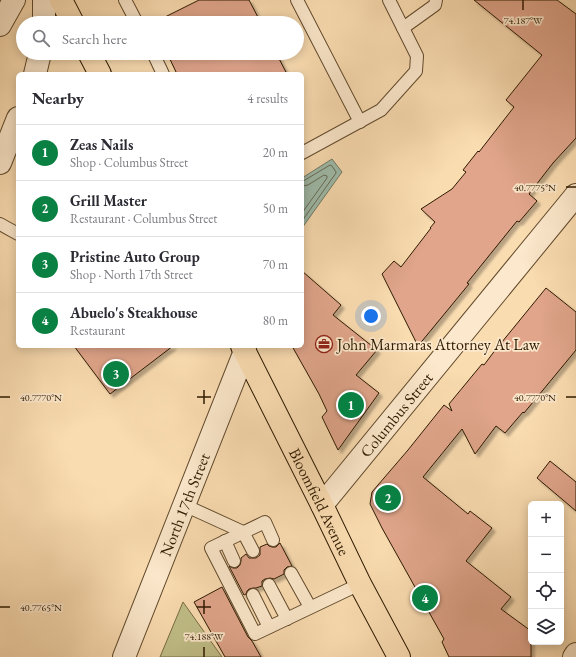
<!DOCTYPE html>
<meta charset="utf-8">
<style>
body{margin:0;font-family:"EB Garamond",serif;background:#f7f7f7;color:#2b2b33}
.controls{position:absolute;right:12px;bottom:12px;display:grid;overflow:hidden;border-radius:6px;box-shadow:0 2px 10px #0003}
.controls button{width:36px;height:36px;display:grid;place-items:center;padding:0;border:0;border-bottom:1px solid #e1e1e2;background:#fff;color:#2b2b33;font:20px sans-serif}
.you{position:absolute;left:371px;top:316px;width:14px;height:14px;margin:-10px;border:3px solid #fff;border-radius:50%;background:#1a73e8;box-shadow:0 0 0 6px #1a73e833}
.badge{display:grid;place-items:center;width:26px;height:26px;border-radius:50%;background:#0b8043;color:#fff;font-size:13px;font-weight:700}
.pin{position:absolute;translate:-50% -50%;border:2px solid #fff;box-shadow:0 1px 4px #0006}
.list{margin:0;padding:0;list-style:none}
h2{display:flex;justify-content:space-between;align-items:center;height:52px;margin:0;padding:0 16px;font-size:17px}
h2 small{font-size:13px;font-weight:400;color:#7c7c81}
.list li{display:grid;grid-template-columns:26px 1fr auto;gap:12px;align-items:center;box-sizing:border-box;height:56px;padding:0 16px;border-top:1px solid #e1e1e2}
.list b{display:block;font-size:15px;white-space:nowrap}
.list p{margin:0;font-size:13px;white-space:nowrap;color:#7c7c81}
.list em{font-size:13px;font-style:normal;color:#7c7c81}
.icon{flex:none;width:22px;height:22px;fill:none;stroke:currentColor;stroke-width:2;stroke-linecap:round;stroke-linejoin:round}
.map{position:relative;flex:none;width:576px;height:657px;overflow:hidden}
.search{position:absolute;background:#fff;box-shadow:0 2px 10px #0003;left:16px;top:16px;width:288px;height:44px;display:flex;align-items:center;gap:10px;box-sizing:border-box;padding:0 14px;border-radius:22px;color:#7c7c81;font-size:15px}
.panel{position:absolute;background:#fff;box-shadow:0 2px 10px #0003;left:16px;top:72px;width:288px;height:276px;border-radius:6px}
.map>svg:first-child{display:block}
.green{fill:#c1bf89;stroke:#786c44}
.water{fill:#9ebcac;stroke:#717b67}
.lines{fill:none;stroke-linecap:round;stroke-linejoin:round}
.shore{stroke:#666b56;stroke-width:1}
.building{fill:#e0a58b;stroke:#2e1a00;filter:url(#shadow)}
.service-casing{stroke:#614a2c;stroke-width:14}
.minor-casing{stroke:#614a2c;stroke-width:24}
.tertiary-casing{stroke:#614a2c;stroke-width:24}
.primary-casing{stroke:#2e1a00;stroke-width:24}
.service{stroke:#fce8cc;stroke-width:12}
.minor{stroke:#fce8cc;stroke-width:22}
.tertiary{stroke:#fce8cc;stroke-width:22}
.primary{stroke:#fadcb1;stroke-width:22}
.ticks{fill:none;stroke:#2e1a00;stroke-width:1.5}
.labels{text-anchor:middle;stroke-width:3.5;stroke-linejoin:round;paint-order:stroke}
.poi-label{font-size:16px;fill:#2e1a00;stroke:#fce8cc;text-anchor:start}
.street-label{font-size:16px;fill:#2e1a00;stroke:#fce8cc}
.ticks-label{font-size:10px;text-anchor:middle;fill:#2e1a00;stroke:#fce8cc;stroke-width:3.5;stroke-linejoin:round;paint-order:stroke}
</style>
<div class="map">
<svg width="576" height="657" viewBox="0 0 576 657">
<defs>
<filter id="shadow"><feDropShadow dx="3.5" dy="3.5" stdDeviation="1" flood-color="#0004"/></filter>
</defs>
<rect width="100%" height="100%" fill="#fadcb1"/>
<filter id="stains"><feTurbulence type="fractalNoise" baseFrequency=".005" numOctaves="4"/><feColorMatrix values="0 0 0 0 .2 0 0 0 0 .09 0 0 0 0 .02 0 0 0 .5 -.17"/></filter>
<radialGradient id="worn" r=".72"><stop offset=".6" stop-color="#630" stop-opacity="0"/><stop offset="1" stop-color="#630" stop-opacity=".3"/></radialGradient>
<!-- green -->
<path class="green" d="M183 602 222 657H160Z"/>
<!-- water -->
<path class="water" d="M332 159 342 172 302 228V178Z"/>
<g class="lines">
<!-- shore -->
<g class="shore">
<path d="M302 181 305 180 330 165 332 166 336 172V173L302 221"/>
<path d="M302 186 308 185 324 175 327 176V178L302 213"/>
</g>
</g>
<!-- building -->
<g class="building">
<path d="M199 0H249L261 23H153Z"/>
<path d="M474 0H557L576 14V138L553 163 529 194 537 201 519 222 517 221 467 283 469 284 418 346 382 274 394 261 401 267 431 228H430L435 222 421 209 452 189 466 172 463 170 478 151 479 152 514 107 506 100 542 55Z"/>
<path d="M167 53H276L287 74H177Z"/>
<path d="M302 271 341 305 333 315 377 350 356 375 379 393 338 450 322 417 327 411 319 394 292 346H302Z"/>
<path d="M546 288 576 312V350L524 413 523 412 505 433 496 426 475 454 462 429 423 477 468 514 470 511 492 528 466 561 511 597 501 609 531 631V657H449L442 642 444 639 382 528 370 504 372 492 408 450 444 405 452 411 449 404 482 364 484 365 493 353Z"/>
<path d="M74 346H173L110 394Z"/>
<path d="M550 461 576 482V511L537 478Z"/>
<path d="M280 543 292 566 287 567 284 570V574L274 579 270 578 265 579 262 581V586L256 588H253L249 589 247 591 246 594 244 595 229 566 233 568H237L240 565 241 561V558L246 554 249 558H256L260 555V547L267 544 269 546 272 547H276Z"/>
<path d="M222 587 248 637 252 641 261 657H225L194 602Z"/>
</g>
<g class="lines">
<!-- service casing -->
<g class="service-casing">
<g id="service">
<path d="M125 0 137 23"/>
<path d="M297 0 360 122"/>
<path d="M403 28 435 5 436 0"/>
<path d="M153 53 163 74"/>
<path d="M302 153 381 110 416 71 417 56 389 0"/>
<path d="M0 224 18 234"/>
<path d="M184 505 243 532 253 551"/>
<path d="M273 540 265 522 211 548 255 634 360 584"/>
<path d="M225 541 234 561"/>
<path d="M291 573 310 607"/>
<path d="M269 585 287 619"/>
<path d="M253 595 269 627"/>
</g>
</g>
<!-- minor casing -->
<g class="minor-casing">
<g id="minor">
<path id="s1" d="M322 505 576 195"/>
<path id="s2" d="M124 657 245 351"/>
<path d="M574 657 576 654"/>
</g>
</g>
<!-- tertiary casing -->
<g class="tertiary-casing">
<g id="tertiary">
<path d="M44 23V0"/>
<path d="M0 25 14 0"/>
<path d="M35 74 40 53"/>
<path d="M0 163 18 118"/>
</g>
</g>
<!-- primary casing -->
<g class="primary-casing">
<g id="primary">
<path d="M61 0 73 23"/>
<path d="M89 53 100 74"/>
<path id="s3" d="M242 346 322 505 360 584 399 657"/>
</g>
</g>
<!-- service -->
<use href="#service" class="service"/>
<!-- minor -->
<use href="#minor" class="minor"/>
<!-- tertiary -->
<use href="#tertiary" class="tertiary"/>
<!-- primary -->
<use href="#primary" class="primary"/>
</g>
<!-- ticks -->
<path class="ticks" d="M523 0V10M566 187H576M204 390V404M0 397H10M197 397H211M566 397H576M204 600V614M0 607H10M197 607H211M204 647V657"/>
<!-- icons -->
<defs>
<g id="office-ring" transform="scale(0.9)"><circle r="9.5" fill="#fce8cc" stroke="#8f2418" stroke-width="1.5"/><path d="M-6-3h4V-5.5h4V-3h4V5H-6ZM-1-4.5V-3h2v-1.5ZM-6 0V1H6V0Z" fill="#8f2418"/></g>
</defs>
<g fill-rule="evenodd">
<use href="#office-ring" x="324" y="344"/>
</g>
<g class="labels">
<!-- poi labels -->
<g class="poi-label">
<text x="337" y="350">John Marmaras Attorney At Law</text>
</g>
<!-- street labels -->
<g class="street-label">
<text dy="6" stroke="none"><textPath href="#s1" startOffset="117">Columbus Street</textPath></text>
<text dy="6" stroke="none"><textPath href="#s3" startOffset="174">Bloomfield Avenue</textPath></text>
<text dy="6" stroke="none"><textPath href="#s2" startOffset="164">North 17th Street</textPath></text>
</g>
</g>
<g class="ticks-label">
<text x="523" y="24">74.187°W</text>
<text x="535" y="191">40.7775°N</text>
<text x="41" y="401">40.7770°N</text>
<text x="535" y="401">40.7770°N</text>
<text x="41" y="611">40.7765°N</text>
<text x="204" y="640">74.188°W</text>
</g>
<rect width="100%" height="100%" filter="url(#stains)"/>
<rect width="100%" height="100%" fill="url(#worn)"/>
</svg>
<div class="controls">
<button>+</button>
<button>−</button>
<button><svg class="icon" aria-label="locate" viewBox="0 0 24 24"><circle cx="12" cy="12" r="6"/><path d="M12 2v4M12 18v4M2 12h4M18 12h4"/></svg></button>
<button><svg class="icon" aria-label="layers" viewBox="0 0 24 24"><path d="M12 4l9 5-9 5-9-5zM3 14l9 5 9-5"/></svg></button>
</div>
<div class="you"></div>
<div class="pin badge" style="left:351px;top:405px">1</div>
<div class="pin badge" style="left:388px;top:498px">2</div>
<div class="pin badge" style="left:116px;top:374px">3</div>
<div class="pin badge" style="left:425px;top:598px">4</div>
<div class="search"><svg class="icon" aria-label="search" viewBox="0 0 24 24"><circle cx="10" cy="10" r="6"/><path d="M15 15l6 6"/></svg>Search here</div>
<section class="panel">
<h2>Nearby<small>4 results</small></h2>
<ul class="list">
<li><span class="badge">1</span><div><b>Zeas Nails</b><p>Shop · Columbus Street</p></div><em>20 m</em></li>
<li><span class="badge">2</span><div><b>Grill Master</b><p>Restaurant · Columbus Street</p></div><em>50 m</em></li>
<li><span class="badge">3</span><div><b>Pristine Auto Group</b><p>Shop · North 17th Street</p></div><em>70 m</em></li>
<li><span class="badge">4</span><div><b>Abuelo's Steakhouse</b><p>Restaurant</p></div><em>80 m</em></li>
</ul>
</section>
</div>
